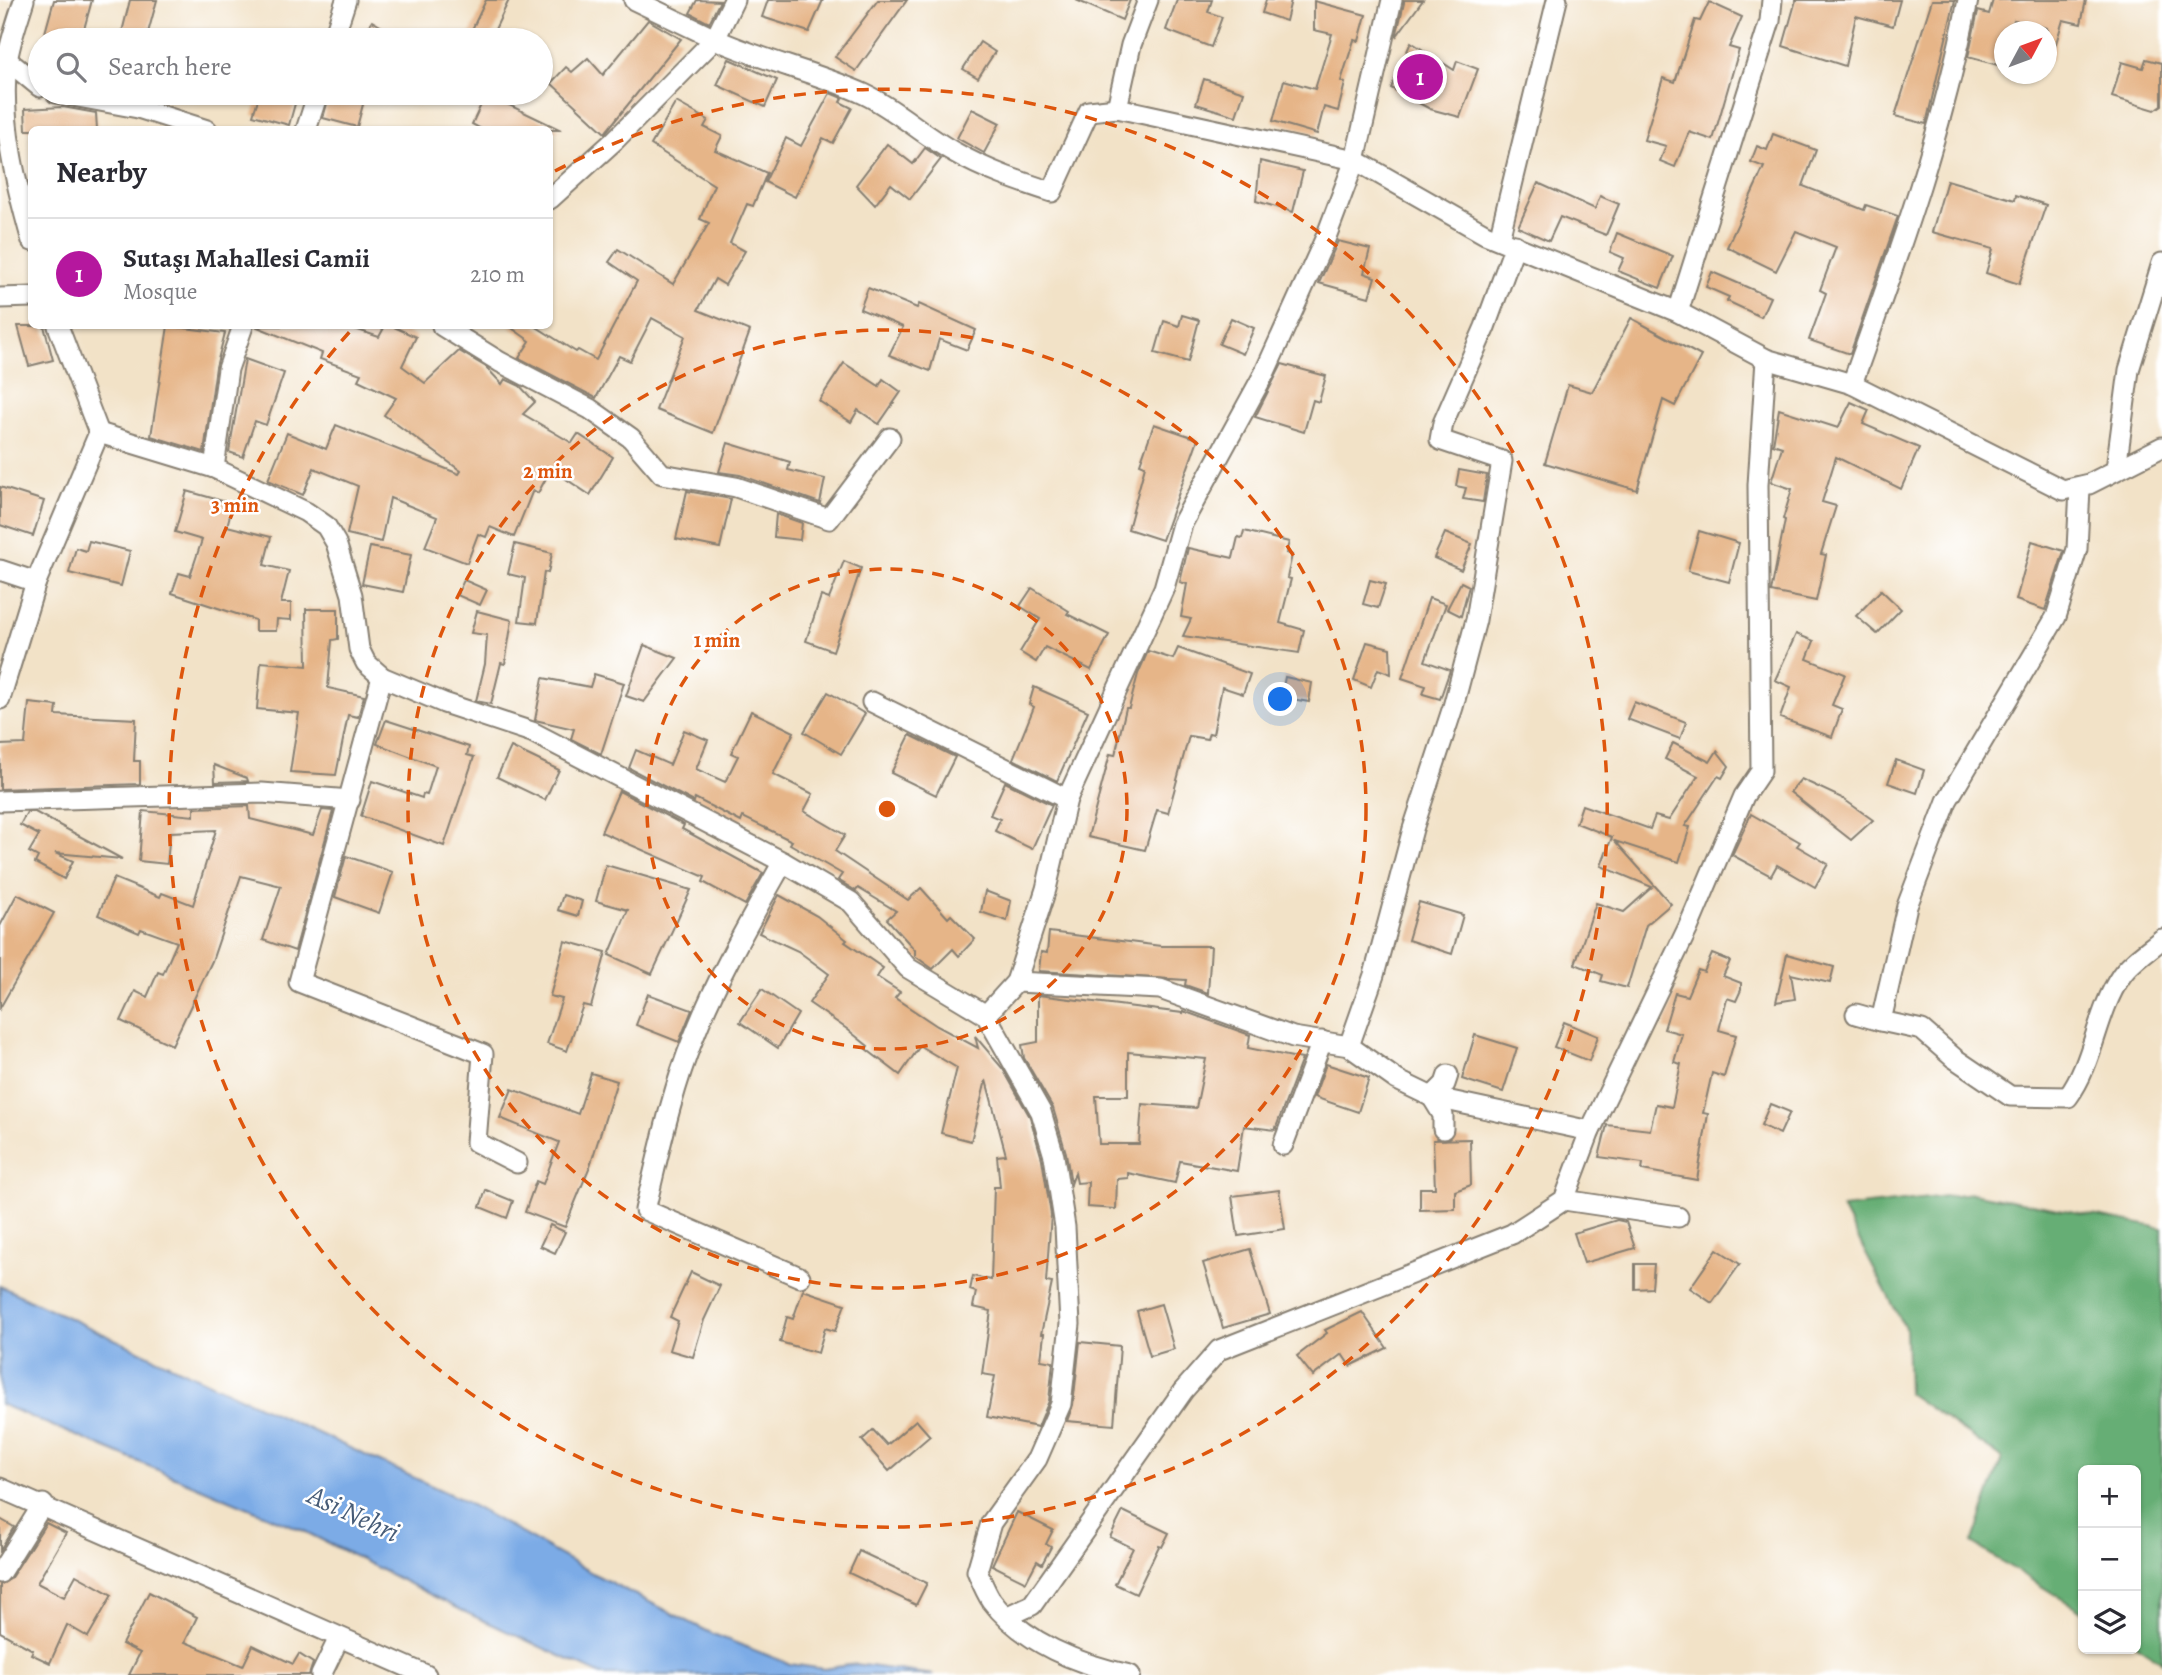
<!DOCTYPE html>
<meta charset="utf-8">
<style>
body{margin:0;font-family:Alegreya,serif;background:#f7f7f7;color:#2b2b33}
.controls{position:absolute;right:21px;bottom:21px;display:grid;overflow:hidden;border-radius:10px;box-shadow:0 2px 5px #0004}
.controls button{width:63px;height:63px;display:grid;place-items:center;padding:0;border:0;border-bottom:2px solid #e1e1e2;background:#fff;color:#2b2b33;font:35px sans-serif}
.compass{position:absolute;left:1994px;top:21px;width:63px;height:63px;border-radius:50%;background:#fff;box-shadow:0 2px 5px #0004;rotate:49deg}
.you{position:absolute;left:1281px;top:700px;width:24px;height:24px;margin:-18px;border:5px solid #fff;border-radius:50%;background:#1a73e8;box-shadow:0 0 0 10px #1a73e833}
.badge{display:grid;place-items:center;width:46px;height:46px;border-radius:50%;background:#b5179e;color:#fff;font-size:23px;font-weight:700}
.pin{position:absolute;translate:-50% -50%;border:4px solid #fff;box-shadow:0 2px 7px #0006}
.list{margin:0;padding:0;list-style:none}
h2{display:flex;justify-content:space-between;align-items:center;height:91px;margin:0;padding:0 28px;font-size:30px}
h2 small{font-size:23px;font-weight:400;color:#7c7c81}
.list li{display:grid;grid-template-columns:46px 1fr auto;gap:21px;align-items:center;box-sizing:border-box;height:112px;padding:0 28px;border-top:2px solid #e1e1e2}
.list b{display:block;font-size:26px;white-space:nowrap}
.list p{margin:0;font-size:23px;white-space:nowrap;color:#7c7c81}
.list em{font-size:23px;font-style:normal;color:#7c7c81}
.icon{flex:none;width:38px;height:38px;fill:none;stroke:currentColor;stroke-width:2;stroke-linecap:round;stroke-linejoin:round}
.map{position:relative;flex:none;width:2162px;height:1675px;overflow:hidden}
.search{position:absolute;background:#fff;box-shadow:0 2px 5px #0004;left:28px;top:28px;width:525px;height:77px;display:flex;align-items:center;gap:18px;box-sizing:border-box;padding:0 24px;border-radius:38px;color:#7c7c81;font-size:26px}
.panel{position:absolute;background:#fff;box-shadow:0 2px 5px #0004;left:28px;top:126px;width:525px;height:203px;border-radius:10px}
.map>svg:first-child{display:block}
.forest{fill:#66ae75;stroke:#416548;stroke-width:2}
.water{fill:#7cabe6;stroke:#4c6481;stroke-width:2}
.building{fill:#e6b588;fill-rule:evenodd}
.lines{fill:none;stroke-linecap:round;stroke-linejoin:round}
.minor-casing{stroke:#877f72;stroke-width:23}
.minor{stroke:#fff;stroke-width:19}
.ring{fill:none;stroke:#de560d;stroke-width:3.5;stroke-dasharray:12 9}
.labels{text-anchor:middle;stroke-width:5;stroke-linejoin:round;paint-order:stroke}
.water-label{font-size:28px;font-style:italic;fill:#475c77;stroke:#fff}
.centre{fill:#de560d;stroke:#fff;stroke-width:3.5}
.ring-label{font-size:21px;text-anchor:middle;font-weight:bold;fill:#de560d;stroke:#fff;stroke-width:5;stroke-linejoin:round;paint-order:stroke}
</style>
<div class="map">
<svg width="2162" height="1675" viewBox="0 0 2162 1675">
<rect width="100%" height="100%" fill="#fff"/>
<filter id="ink" filterUnits="userSpaceOnUse"><feTurbulence type="fractalNoise" baseFrequency=".0143" numOctaves="2"/><feDisplacementMap in="SourceGraphic" scale="14" xChannelSelector="R" yChannelSelector="G"/><feConvolveMatrix kernelMatrix="1 2 1 2 8 2 1 2 1" color-interpolation-filters="sRGB"/></filter>
<filter id="wash" filterUnits="userSpaceOnUse"><feTurbulence type="fractalNoise" baseFrequency=".00686" numOctaves="4" result="noise"/><feDisplacementMap in="SourceGraphic" scale="28" xChannelSelector="R" yChannelSelector="G"/><feGaussianBlur stdDeviation="1.57" result="paint"/><feColorMatrix in="noise" values="0 0 0 0 0 0 0 0 0 0 0 0 0 0 0 0 0 1.4 0 .05"/><feComposite in="paint" operator="in"/></filter>
<g filter="url(#wash)">
<rect width="100%" height="100%" fill="#f2e2c7"/>
<!-- forest -->
<path class="forest" d="M1972 1193 2162 1228V1662L2136 1645V1470H2083V1612L1972 1543 2002 1458 1908 1393 1906 1330 1842 1208Z"/>
<!-- water -->
<path class="water" d="M0 1286 458 1498 596 1575 713 1634 790 1664 824 1669 855 1664 934 1675H601L463 1611 304 1531 0 1404Z"/>
<g id="blocks">
<!-- building -->
<g class="building">
<path d="M54 0H92L81 40H43Z"/>
<path d="M130 0H157L146 40H120Z"/>
<path d="M486 0H509L490 40H467Z"/>
<path d="M697 0 720 1 709 23 690 13Z"/>
<path d="M768 0H823L809 32 762 17Z"/>
<path d="M878 0H907L856 71 835 57Z"/>
<path d="M1076 0H1130L1122 20Z"/>
<path d="M1177 0H1212L1208 12 1222 17 1211 47 1166 30Z"/>
<path d="M1266 0H1291L1286 21 1262 13Z"/>
<path d="M1404 0H1423L1396 37 1404 3Z"/>
<path d="M1796 0H1900L1893 26 1856 16 1845 66 1783 46Z"/>
<path d="M1932 0H1955L1926 124 1895 116Z"/>
<path d="M1993 0H2086L2081 24 2063 20 2051 60 2047 59V28L2014 20 2011 32H2005V67L1968 57 1978 11 1989 14Z"/>
<path d="M1314 1 1366 15 1359 41 1354 40 1341 81 1345 83 1338 111 1324 107 1317 134 1273 121 1284 80 1315 89 1332 34 1314 30Z"/>
<path d="M1709 2 1742 17 1729 47 1739 50 1713 140 1689 132 1675 167 1660 161 1666 146 1644 140 1663 78 1675 82 1695 20 1700 21Z"/>
<path d="M648 20 681 39 605 133 551 83 566 67 572 72 588 58 603 75Z"/>
<path d="M372 21 404 40H360Z"/>
<path d="M980 42 995 52 978 78 963 69Z"/>
<path d="M1411 42 1454 70 1457 61 1478 69 1460 117 1430 109 1391 88Z"/>
<path d="M729 59 777 80 765 107 717 85Z"/>
<path d="M2146 59 2162 63V105L2155 110 2112 97 2122 62 2143 68Z"/>
<path d="M1204 79 1244 92 1236 116 1196 104Z"/>
<path d="M260 93H298L289 125 253 115Z"/>
<path d="M330 93H366L357 127 323 118Z"/>
<path d="M830 93 842 98 840 102 852 108 833 143 823 138 795 197 765 182 786 138 801 146Z"/>
<path d="M486 94 561 130H483L472 124Z"/>
<path d="M676 102 708 120 704 127 722 136 715 150 767 173 753 206 747 204 730 243 745 251 725 285 715 279 698 310 750 331 713 433 656 410 685 336 652 318 630 361 619 356 596 398 519 358 530 341 509 326H535L576 352 578 350 596 360 637 281 609 262 618 249 673 284 709 223 700 219 714 185 651 145Z"/>
<path d="M63 107 96 113 97 130H26L25 109Z"/>
<path d="M972 109 1000 123 984 153 957 138Z"/>
<path d="M1773 134 1816 150 1803 186 1864 210 1866 205 1898 216 1850 354 1809 340 1826 293 1820 290 1836 247 1796 231 1776 271 1727 247 1764 167 1751 162 1757 146 1767 150Z"/>
<path d="M887 144 913 164 925 148 941 159 910 199 891 184 875 205 856 185Z"/>
<path d="M1260 161 1303 171 1293 212 1256 201Z"/>
<path d="M1947 180 2015 200 2016 195 2046 205 2019 284 1986 273 1993 249 1932 232Z"/>
<path d="M1538 183 1595 209 1600 196 1619 204 1606 235 1560 217 1549 241 1518 227Z"/>
<path d="M1617 233 1673 256 1660 288 1618 271 1624 258 1610 252Z"/>
<path d="M1338 241 1370 249 1364 273 1375 277 1369 297 1319 283Z"/>
<path d="M1712 272 1770 297 1761 317 1727 301 1729 297 1706 287Z"/>
<path d="M868 288 917 308 919 304 976 330 967 350 939 339 930 371 889 355 903 327 860 309Z"/>
<path d="M1182 315 1199 320 1188 362 1155 353 1164 321 1179 326Z"/>
<path d="M1231 318 1254 328 1243 354 1219 344Z"/>
<path d="M1631 318 1701 356 1675 406 1663 400 1637 490 1545 463 1568 385 1592 392Z"/>
<path d="M18 326H44L53 360 29 366Z"/>
<path d="M168 326 225 333 216 367 204 452 151 436Z"/>
<path d="M255 326H346L379 337 385 326H392L416 337 402 366 425 383 459 351 486 367 502 384 505 379 520 386 535 402 523 414 572 443 578 434 613 457 590 495 551 469 538 493 533 490 514 537 490 527 486 537 478 534 467 563 425 547 437 517 390 498 381 542 347 534 358 486 314 468 303 495 268 480 287 433 326 449 336 425 459 474 461 471 384 415 396 398 358 380 361 374 320 359 322 353Z"/>
<path d="M245 359 284 373 266 425 255 421 243 457 229 452Z"/>
<path d="M844 363 879 386 883 379 901 392 879 424 858 410 851 422 819 401Z"/>
<path d="M1282 364 1326 376 1319 402 1313 400 1304 432 1255 417Z"/>
<path d="M1851 402 1869 410 1863 424 1919 448 1901 489 1836 457 1822 502 1836 506 1821 554 1826 555 1816 601 1771 592 1785 520 1783 519 1792 489 1771 482 1782 447 1773 444 1779 409 1838 428Z"/>
<path d="M1154 424 1198 439 1162 540 1128 529 1145 466 1140 464Z"/>
<path d="M728 443 790 462 788 470 825 479 820 503 740 475 719 472Z"/>
<path d="M1459 470 1487 475 1483 502 1463 499 1466 488 1456 486Z"/>
<path d="M0 487 44 501 33 536 0 525Z"/>
<path d="M187 491 233 504 227 526 271 537 264 565 289 571 281 603H291V620L277 619 276 631H255V620L172 593 179 573 190 576 202 540 175 532Z"/>
<path d="M687 491 731 499 720 548 676 539Z"/>
<path d="M776 514 802 523 800 540 774 537Z"/>
<path d="M1244 531 1289 542 1286 553 1292 555 1287 578 1291 579 1280 623 1304 630 1299 653 1183 636 1191 619 1181 617 1187 584 1180 582 1188 548 1233 558 1238 537 1242 538Z"/>
<path d="M1699 531 1739 543 1729 582 1688 571Z"/>
<path d="M1445 533 1472 544 1461 570 1434 558Z"/>
<path d="M89 541 130 551 121 586 69 573 76 548 86 551Z"/>
<path d="M2032 541 2064 551 2045 610 2016 600Z"/>
<path d="M515 544 552 553 548 573 544 572 537 623 519 621 525 578 508 574Z"/>
<path d="M370 547 411 555 403 592 362 584Z"/>
<path d="M844 561 861 568 833 651 806 641 821 596 829 599Z"/>
<path d="M464 580 487 590 480 605 457 595Z"/>
<path d="M1370 580 1386 584 1378 608 1363 604Z"/>
<path d="M1461 582 1469 586 1461 616 1447 609Z"/>
<path d="M1032 588 1069 611 1067 614 1109 635 1091 670 1045 647 1036 662 1020 652 1040 619 1020 606Z"/>
<path d="M1881 590 1901 609 1877 634 1856 616Z"/>
<path d="M1429 598 1446 604 1425 661 1450 670 1440 699 1423 694 1426 686 1402 678Z"/>
<path d="M306 609H338V639L332 640 328 688 364 696 358 717 348 715 336 775 290 772 299 713 257 709 261 662 307 666Z"/>
<path d="M477 611 512 620 505 664 501 663 491 704 476 701 485 664 487 635 471 633Z"/>
<path d="M1796 634 1814 641 1807 659 1845 674 1832 705 1842 709 1832 737 1780 718 1791 687 1775 680Z"/>
<path d="M1367 642 1390 648 1391 674 1378 669 1371 687 1354 680Z"/>
<path d="M644 645 677 658 644 702 626 696Z"/>
<path d="M1178 648 1250 674 1243 694 1222 687 1213 734 1209 733 1207 739 1189 736 1168 813 1157 810 1145 850 1088 837 1110 754 1115 755 1126 708H1129L1138 674 1148 651 1173 659Z"/>
<path d="M594 674 624 683 601 754 571 739 574 729 535 720 543 678 590 687Z"/>
<path d="M1285 677 1312 683 1309 702 1281 697Z"/>
<path d="M1034 687 1088 711 1057 781 1013 759 1034 707 1029 704Z"/>
<path d="M828 692 865 714 841 754 804 732Z"/>
<path d="M1634 702 1686 722 1680 739 1627 719Z"/>
<path d="M29 703 57 706 56 715 136 719 134 761H140V784L0 789V745L25 744Z"/>
<path d="M751 711 794 732 773 774 813 794 804 811 845 835 835 851 908 900 921 888 948 918 951 915 975 939 959 956 953 949 933 969 915 956V950L887 919 896 911 858 888 856 891 838 880 842 874 790 844 792 841 743 817 741 822 695 798 694 802 629 768 636 750 670 765 684 730 708 740 696 769 725 782 738 756 731 753Z"/>
<path d="M386 720 469 747 467 755 474 757 444 846 361 816 372 781 422 798 423 794 427 795 436 766 377 744Z"/>
<path d="M910 735 955 757 936 795 891 773Z"/>
<path d="M1673 743 1710 762 1717 751 1729 766 1722 778 1718 776 1685 826 1690 827 1679 862 1615 841 1671 904 1646 925 1627 988 1601 981 1603 975 1575 964 1596 903 1624 912 1652 887 1601 866 1612 837 1576 823 1582 805 1650 829 1655 816 1669 820 1698 776 1665 759Z"/>
<path d="M511 747 559 770 545 800 497 777Z"/>
<path d="M1896 760 1924 770 1917 793 1888 783Z"/>
<path d="M214 765 247 778 248 781 215 782Z"/>
<path d="M1801 779 1842 798 1873 820 1851 840 1790 792Z"/>
<path d="M1005 782 1052 805 1032 849 995 831 1000 819 990 815Z"/>
<path d="M619 791 684 825 682 829 763 873 745 905 703 882 705 877 601 832Z"/>
<path d="M249 806 250 819 313 835 322 810 333 811 295 951 263 940 281 886 241 876 212 961 172 1045 121 1021 135 991 147 997 158 972 163 974 177 942 141 929 139 933 98 915 114 878 160 897 162 893 193 905 216 830 170 832 167 864 139 861 143 811 194 816V808Z"/>
<path d="M27 812H35L122 859 55 853 73 861 64 879 35 863 38 857 29 852 39 835 20 825Z"/>
<path d="M1751 814 1800 842 1797 846 1828 864 1815 887 1777 865 1771 876 1732 855Z"/>
<path d="M346 856 393 872 379 913 335 897Z"/>
<path d="M606 865 691 890 652 974 609 955 628 910 596 901Z"/>
<path d="M985 891 1011 901 1007 921 981 912Z"/>
<path d="M17 894 54 913 0 1008V926Z"/>
<path d="M563 895 582 901 578 916 558 910Z"/>
<path d="M779 895 817 916 847 940 845 942 883 968 877 977 900 992 895 998 937 1026 978 1048 975 1036 1003 1069 1030 1117 1042 1159 1051 1215 1046 1282 1052 1283 1041 1334H1044L1041 1360 1053 1362 1049 1401 1038 1427 987 1417 995 1376 982 1374 991 1311 973 1307 976 1292 970 1290 973 1276 991 1280 994 1187H1000L997 1156 1006 1155 986 1080 971 1141 941 1133 957 1068 920 1046 900 1075 866 1049 868 1046 847 1029 809 1003 829 974 798 951 759 933Z"/>
<path d="M1419 902 1463 915 1452 954 1408 940Z"/>
<path d="M1049 932 1161 946H1211L1208 993 1185 985 1186 980 1039 971 1041 952 1047 953Z"/>
<path d="M565 941 606 952 591 1007 583 1005 567 1051 547 1044 562 999 550 996Z"/>
<path d="M1712 954 1730 961 1723 976 1741 983V990L1736 1001 1727 998 1719 1030 1736 1035 1724 1077 1712 1073 1703 1113 1708 1114 1697 1180 1642 1170 1643 1163 1599 1157 1607 1125 1650 1130 1656 1104 1672 1107 1681 1064 1674 1062 1682 1034 1664 1029 1675 993 1687 996 1698 970 1704 972Z"/>
<path d="M1787 954 1834 967 1830 983 1791 974 1795 999 1776 1002Z"/>
<path d="M762 989 798 1014 778 1048 740 1022Z"/>
<path d="M648 994 692 1010 679 1042 636 1025Z"/>
<path d="M1038 995 1183 1013V1011L1250 1035 1248 1048 1302 1059 1275 1130 1244 1126 1237 1171 1180 1161 1175 1183 1128 1173V1178L1117 1179 1116 1209 1087 1207 1088 1182 1077 1183 1075 1173 1071 1184 1066 1153 1053 1108 1024 1058 1022 1045 1038 1042ZM1128 1052 1206 1059 1196 1108 1142 1104 1139 1144H1099L1096 1096H1128Z"/>
<path d="M1564 1022 1598 1036 1589 1061 1554 1047Z"/>
<path d="M1475 1035 1517 1048 1503 1092 1462 1079Z"/>
<path d="M1326 1064 1369 1078 1358 1112 1314 1097Z"/>
<path d="M591 1073 617 1081 590 1166 565 1227 525 1212 536 1181 543 1184 559 1142 500 1118 512 1089 578 1114Z"/>
<path d="M1770 1104 1790 1112 1780 1134 1761 1125Z"/>
<path d="M1470 1139 1471 1185 1455 1191V1209L1420 1210V1188H1435L1433 1140Z"/>
<path d="M486 1190 513 1201 507 1218 480 1207Z"/>
<path d="M1279 1190 1285 1229 1238 1236 1232 1196Z"/>
<path d="M1617 1220 1626 1222 1635 1248 1584 1263 1574 1233Z"/>
<path d="M550 1225 565 1232 555 1253 540 1246Z"/>
<path d="M1250 1249 1270 1314 1223 1328 1203 1263Z"/>
<path d="M1717 1249 1740 1264 1712 1303 1690 1288Z"/>
<path d="M1635 1264H1654L1652 1288 1635 1289Z"/>
<path d="M691 1272 720 1286 704 1320 693 1357 669 1350 678 1321 670 1317Z"/>
<path d="M803 1290 845 1304 835 1331 825 1328 818 1353 780 1342 787 1317 793 1319Z"/>
<path d="M1161 1304 1174 1349 1150 1356 1137 1311Z"/>
<path d="M1362 1312 1387 1348 1350 1366 1342 1354 1313 1376 1297 1356 1327 1333 1325 1330Z"/>
<path d="M1080 1342 1120 1346 1114 1425 1067 1421 1073 1405Z"/>
<path d="M916 1420 930 1436 889 1471 862 1440 873 1430 887 1445Z"/>
<path d="M1123 1511 1169 1533 1162 1547 1159 1546 1136 1594 1115 1584 1133 1548 1110 1537Z"/>
<path d="M1017 1512 1053 1530 1046 1544 1051 1547 1042 1564 1037 1561 1026 1582 992 1565Z"/>
<path d="M0 1519 14 1527 0 1550Z"/>
<path d="M46 1523 66 1533 37 1583 64 1597 76 1575 112 1595 88 1637 67 1625 50 1663 31 1654 33 1650 0 1632V1585L10 1579Z"/>
<path d="M859 1551 927 1583 916 1605 849 1573Z"/>
<path d="M149 1592 197 1617 185 1642 243 1666 253 1645 293 1664 299 1654 313 1663 309 1675H129L140 1653 122 1644Z"/>
</g>
</g>
</g>
<g filter="url(#ink)">
<use href="#blocks" fill-opacity="0" stroke="#877f72" stroke-width="2"/>
<g class="lines">
<!-- minor casing -->
<g class="minor-casing">
<g id="minor">
<path d="M24 0C18 20 10 41 7 62 0 121 16 185 32 241"/>
<path d="M634 0 715 39 734 0"/>
<path d="M333 40 346 0"/>
<path d="M1 55 40 87"/>
<path d="M56 93 138 108 207 130"/>
<path d="M1117 108 1131 45 1148 0"/>
<path d="M306 130 318 93"/>
<path d="M550 199 614 141 715 39C763 61 816 72 864 94 896 109 923 135 954 152 985 170 1018 181 1052 192L1089 111 1117 108 1355 160 1485 234 1678 312 1766 359 1852 384 2063 490 2089 484 2162 447"/>
<path d="M1499 239 1557 0"/>
<path d="M0 298 32 297"/>
<path d="M1678 312 1770 21 1772 0"/>
<path d="M243 326 228 369 214 468 306 512 326 526 336 543 352 595 359 649 366 663 382 677 444 703 532 732 783 862 851 902 908 968 986 1015 1041 1112 1054 1156 1065 1227 1070 1324 1061 1404 1037 1459 991 1523 977 1571C981 1580 985 1591 991 1600 1023 1643 1080 1665 1130 1675"/>
<path d="M442 326 500 362 590 409 631 438 662 474 736 487 829 519 890 438"/>
<path d="M1852 384C1897 258 1943 132 1968 0"/>
<path d="M99 433 214 468"/>
<path d="M2116 469 2129 370 2162 263"/>
<path d="M2080 488 2077 549 2056 617 1947 801 1907 906 1881 1021 1922 1030 1954 1058 2010 1096 2068 1097C2094 1062 2096 1013 2121 976 2130 962 2149 950 2162 939"/>
<path d="M0 570 36 582"/>
<path d="M382 677 299 982 483 1054 476 1142 517 1163"/>
<path d="M0 699 36 582 99 433 58 326"/>
<path d="M872 702 1067 799"/>
<path d="M0 801 262 793 350 800"/>
<path d="M783 862C751 919 717 977 693 1039 671 1093 659 1153 645 1210L800 1277"/>
<path d="M1016 982 1160 989 1293 1037 1349 1046 1397 1080 1432 1097 1590 1131"/>
<path d="M1856 1014 1881 1021"/>
<path d="M986 1015 1016 982 1046 889 1067 799 1164 588 1182 524 1264 374 1326 237 1355 160 1392 0"/>
<path d="M1349 1046 1374 975 1413 829 1453 707 1476 620 1502 461 1440 440 1443 423 1485 327 1515 245"/>
<path d="M1443 1129V1115L1432 1097 1445 1084 1448 1075"/>
<path d="M1283 1145 1322 1041"/>
<path d="M1564 1200 1678 1217"/>
<path d="M0 1488 426 1675"/>
<path d="M0 1573 43 1504"/>
<path d="M1008 1616 1032 1605 1183 1391 1219 1350 1512 1234 1564 1200 1590 1131 1688 928 1744 796 1761 771 1758 485 1766 359"/>
<path d="M321 1675 339 1638"/>
</g>
</g>
<!-- minor -->
<use href="#minor" class="minor"/>
</g>
</g>
<!-- distance rings -->
<g class="ring">
<circle cx="887" cy="809" r="240"/>
<circle cx="887" cy="809" r="479"/>
<path d="M555 171A719 719 0 1 1 353 328"/>
</g>
<g class="labels">
<!-- water labels -->
<g class="water-label">
<text transform="translate(354 1513) rotate(25)" y="10">Asi Nehri</text>
</g>
</g>
<circle cx="887" cy="809" r="10" class="centre"/>
<g class="ring-label">
<text x="548" y="478">2 min</text>
<text x="235" y="512">3 min</text>
<text x="717" y="647">1 min</text>
</g>
</svg>
<div class="controls">
<button>+</button>
<button>−</button>
<button><svg class="icon" aria-label="layers" viewBox="0 0 24 24"><path d="M12 4l9 5-9 5-9-5zM3 14l9 5 9-5"/></svg></button>
</div>
<svg class="compass" viewBox="-18 -18 36 36"><path d="M0-13l5 13h-10z" fill="#e53935"/><path d="M0 13l5-13h-10z" fill="#7c7c81"/></svg>
<div class="you"></div>
<div class="pin badge" style="left:1420px;top:77px">1</div>
<div class="search"><svg class="icon" aria-label="search" viewBox="0 0 24 24"><circle cx="10" cy="10" r="6"/><path d="M15 15l6 6"/></svg>Search here</div>
<section class="panel">
<h2>Nearby<small></small></h2>
<ul class="list">
<li><span class="badge">1</span><div><b>Sutaşı Mahallesi Camii</b><p>Mosque</p></div><em>210 m</em></li>
</ul>
</section>
</div>
